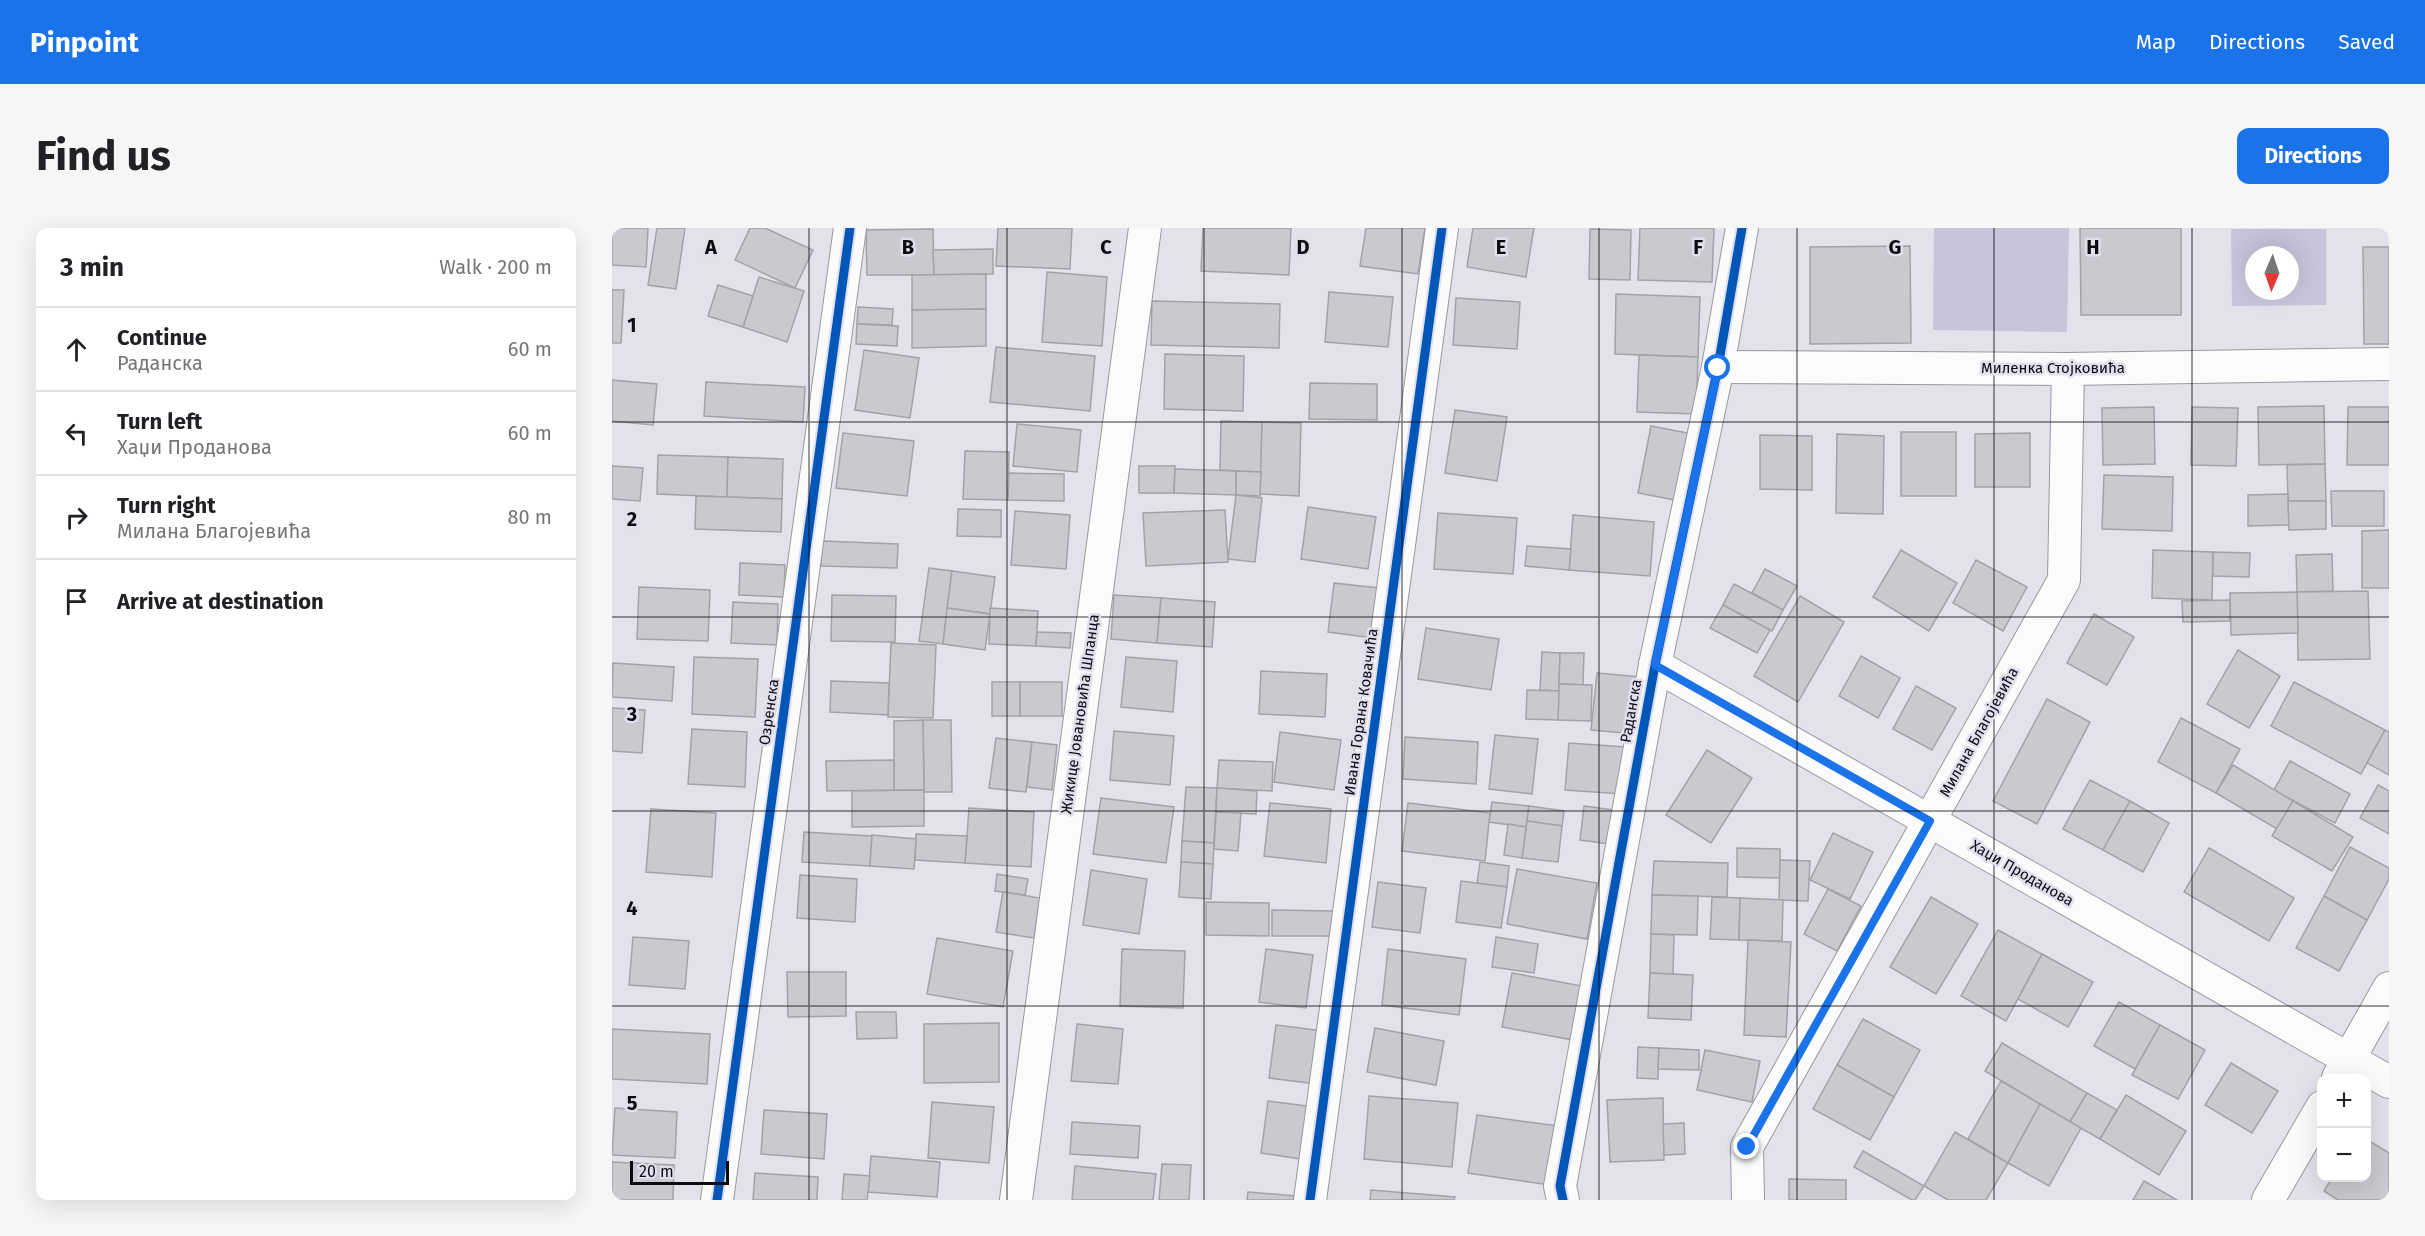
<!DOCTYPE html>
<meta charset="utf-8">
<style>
body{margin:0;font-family:"Fira Sans",sans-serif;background:#f6f6f6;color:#202124}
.controls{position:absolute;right:18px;bottom:18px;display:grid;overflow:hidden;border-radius:12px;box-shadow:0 6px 24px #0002}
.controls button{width:54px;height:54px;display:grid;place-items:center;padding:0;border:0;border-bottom:2px solid #e0e0e0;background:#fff;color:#202124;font:30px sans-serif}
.compass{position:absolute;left:1633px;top:18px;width:54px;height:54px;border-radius:50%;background:#fff;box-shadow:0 6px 24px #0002;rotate:182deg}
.scale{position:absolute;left:18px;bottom:15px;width:99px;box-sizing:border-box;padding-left:6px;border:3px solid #0d0b11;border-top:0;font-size:16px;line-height:21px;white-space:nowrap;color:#0d0b11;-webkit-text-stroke:4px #e1deee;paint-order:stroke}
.stop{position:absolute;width:18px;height:18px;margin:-14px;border:4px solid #1a73e8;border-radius:50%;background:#fff}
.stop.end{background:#1a73e8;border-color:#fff;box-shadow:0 2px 6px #0008}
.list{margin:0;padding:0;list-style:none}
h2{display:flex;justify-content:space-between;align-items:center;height:78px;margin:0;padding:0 24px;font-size:26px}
h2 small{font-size:20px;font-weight:400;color:#757577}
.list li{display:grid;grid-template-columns:39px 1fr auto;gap:18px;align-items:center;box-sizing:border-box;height:84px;padding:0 24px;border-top:2px solid #e0e0e0}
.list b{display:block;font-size:22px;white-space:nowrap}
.list p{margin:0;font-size:20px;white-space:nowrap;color:#757577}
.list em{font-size:20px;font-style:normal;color:#757577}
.icon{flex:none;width:33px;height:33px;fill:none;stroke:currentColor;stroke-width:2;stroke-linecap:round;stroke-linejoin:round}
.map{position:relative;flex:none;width:1777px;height:972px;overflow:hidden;border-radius:12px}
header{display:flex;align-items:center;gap:36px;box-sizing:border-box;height:84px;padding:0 30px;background:#1a73e8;color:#fff}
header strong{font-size:28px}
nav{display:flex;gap:33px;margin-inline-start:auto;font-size:21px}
.intro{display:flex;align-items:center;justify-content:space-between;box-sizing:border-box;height:144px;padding:0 36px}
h1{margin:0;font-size:42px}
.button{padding:15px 27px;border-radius:12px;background:#1a73e8;color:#fff;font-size:21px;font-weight:700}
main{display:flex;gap:36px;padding:0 36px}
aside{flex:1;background:#fff;border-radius:12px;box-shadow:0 6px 24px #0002}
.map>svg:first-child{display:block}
.green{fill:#c9c4db;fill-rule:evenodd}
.building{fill:#cac9d0;stroke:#a3a2a7;stroke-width:1.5}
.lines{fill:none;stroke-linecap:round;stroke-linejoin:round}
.minor-casing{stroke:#9a999f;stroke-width:34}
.minor{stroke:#fbfbfc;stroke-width:32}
.cycleway-casing{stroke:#e1deee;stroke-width:13}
.cycleway{stroke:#0057b8;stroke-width:9}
.route{stroke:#1a73e8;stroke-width:8}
.grid{fill:none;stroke:#0d0b11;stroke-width:1.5;stroke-opacity:0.55}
.labels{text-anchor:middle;stroke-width:5;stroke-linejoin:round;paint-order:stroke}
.street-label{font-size:15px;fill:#0d0b11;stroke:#e1deee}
.grid-label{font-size:20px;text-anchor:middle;font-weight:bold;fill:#0d0b11;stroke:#e1deee;stroke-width:5;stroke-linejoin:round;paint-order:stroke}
</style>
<header>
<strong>Pinpoint</strong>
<nav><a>Map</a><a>Directions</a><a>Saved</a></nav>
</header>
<div class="intro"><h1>Find us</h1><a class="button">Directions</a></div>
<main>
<aside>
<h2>3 min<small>Walk · 200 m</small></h2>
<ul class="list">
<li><svg class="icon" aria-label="ahead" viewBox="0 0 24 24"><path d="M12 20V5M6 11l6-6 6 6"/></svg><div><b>Continue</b><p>Раданска</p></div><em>60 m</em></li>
<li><svg class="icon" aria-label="left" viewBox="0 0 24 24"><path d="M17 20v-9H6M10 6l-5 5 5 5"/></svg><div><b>Turn left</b><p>Хаџи Проданова</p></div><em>60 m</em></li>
<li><svg class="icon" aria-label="right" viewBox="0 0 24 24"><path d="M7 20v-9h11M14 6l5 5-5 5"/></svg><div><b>Turn right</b><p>Милана Благојевића</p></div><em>80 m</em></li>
<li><svg class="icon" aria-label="arrive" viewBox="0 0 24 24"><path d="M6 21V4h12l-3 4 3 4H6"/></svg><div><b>Arrive at destination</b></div></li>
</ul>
</aside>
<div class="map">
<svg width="1777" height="972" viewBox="0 0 1777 972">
<rect width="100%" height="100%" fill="#e3e2ea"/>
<!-- green -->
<g class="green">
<path d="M1322 0H1457L1455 104 1321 102Z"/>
<path d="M1619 1H1714V77L1620 78ZM1642 27H1678V63H1642Z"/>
</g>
<!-- building -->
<g class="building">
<path d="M0 0H36L34 39 0 37Z"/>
<path d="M45 0H73L64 61 36 57Z"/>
<path d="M138 0H153L201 22 183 60 123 32Z"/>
<path d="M386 0H460L458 41 384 38Z"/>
<path d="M591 0H679L677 47 589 43Z"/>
<path d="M754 0H813L806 46 748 38Z"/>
<path d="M861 0H922L914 49 855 39Z"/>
<path d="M1028 0H1102L1100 54 1026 52Z"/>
<path d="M1468 0H1569V87H1469Z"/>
<path d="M321 1 322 47H255L254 2Z"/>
<path d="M978 1 1019 2 1018 52 977 51Z"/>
<path d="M1298 18 1299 115 1198 116V19Z"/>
<path d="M1751 19H1777V116H1752Z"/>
<path d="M381 21V46L322 47 321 22Z"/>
<path d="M435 44 495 49 490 118 430 114Z"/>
<path d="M374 46V81L300 82V47Z"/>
<path d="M147 49 192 63 175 114 131 99Z"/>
<path d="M106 57 141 68 131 99 96 88Z"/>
<path d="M0 62H12L9 115H0Z"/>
<path d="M717 64 781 69 776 119 713 114Z"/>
<path d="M1004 66 1088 69 1086 129 1003 126Z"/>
<path d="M844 70 908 74 905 121 841 117Z"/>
<path d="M540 73 668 76 667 120 539 117Z"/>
<path d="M246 79 281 81 280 97 245 96Z"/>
<path d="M374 81V118L300 120V82Z"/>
<path d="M245 96 286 98 285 118 244 116Z"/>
<path d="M384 119 483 128 478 183 378 174Z"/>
<path d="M252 122 307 130 298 190 243 182Z"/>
<path d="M553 126 632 128 631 183 552 181Z"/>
<path d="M1027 127 1086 129 1084 186 1025 184Z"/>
<path d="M0 152 45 156 41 197 0 193Z"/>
<path d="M94 154 193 159 191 194 92 188Z"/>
<path d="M698 155 765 156V192L697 191Z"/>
<path d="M1712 178 1713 236 1647 237 1646 179Z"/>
<path d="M1542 179 1543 236 1491 237 1490 180Z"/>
<path d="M1580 179 1626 180 1624 238 1579 237Z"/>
<path d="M1736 179H1777V237H1735Z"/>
<path d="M843 182 895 189 885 253 833 245Z"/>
<path d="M609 193 650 194 649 244 608 242Z"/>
<path d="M650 194 689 195 687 268 648 266Z"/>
<path d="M405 196 469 202 465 244 401 238Z"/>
<path d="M1039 198 1081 206 1068 273 1026 265Z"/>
<rect x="1289" y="204" width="55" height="64"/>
<path d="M231 205 302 213 295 268 224 260Z"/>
<path d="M1418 205V259H1363V206Z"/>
<path d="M1225 206 1272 208 1271 286 1224 285Z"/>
<path d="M1148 207 1200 208V262L1148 261Z"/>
<path d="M353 223 397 224 396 272 351 271Z"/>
<path d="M46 227 116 229 115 269 45 266Z"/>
<path d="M116 229 171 231 170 271 115 269Z"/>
<path d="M1713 236 1714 273H1676L1675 237Z"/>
<path d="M0 238 31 240 28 273 0 271Z"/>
<path d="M527 238H563L562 265H527Z"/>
<path d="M563 241 624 243V267L562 265Z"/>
<path d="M624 243 649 244 648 268 624 267Z"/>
<path d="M397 245 452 246V273L396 272Z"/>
<path d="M1492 247 1561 249 1560 303 1490 301Z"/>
<path d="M1719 263H1772V298H1720Z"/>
<path d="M1676 266 1677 297 1636 298V267Z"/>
<path d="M624 267 650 270 643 334 616 331Z"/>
<path d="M84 268 170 271 169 304 83 301Z"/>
<path d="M1676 273H1714V301L1677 302Z"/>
<path d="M696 279 764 289 756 341 689 331Z"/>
<path d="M346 281 389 282V309L345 308Z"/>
<path d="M613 282 616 334 534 338 531 285Z"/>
<path d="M403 283 458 287 454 341 399 337Z"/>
<path d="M826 285 905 290 901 346 822 341Z"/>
<path d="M961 287 1042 294 1038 348 957 342Z"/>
<path d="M1777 302V360H1750V303Z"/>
<path d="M210 313 286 316 285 340 209 338Z"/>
<path d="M915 318 959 321 957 342 913 338Z"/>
<path d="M1289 322 1345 355 1317 403 1261 369Z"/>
<path d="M1541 322 1601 324 1600 372 1540 370Z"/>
<path d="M1601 324 1638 325 1637 349 1601 348Z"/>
<path d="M1720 326 1721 363 1685 364 1684 327Z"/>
<path d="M1364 332 1415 359 1391 403 1341 375Z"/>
<path d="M128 335 173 337 172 369 127 367Z"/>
<path d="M317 340 340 343 331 416 307 413Z"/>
<path d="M1153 341 1185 358 1171 382 1140 365Z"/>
<path d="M340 343 383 349 378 386 335 380Z"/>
<path d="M722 355 767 360 761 410 716 404Z"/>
<path d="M1122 356 1171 382 1160 403 1111 377Z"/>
<path d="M27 359 98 362 96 413 25 411Z"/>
<path d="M1756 363 1758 431 1686 432 1685 364Z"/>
<path d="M1685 364 1686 405 1619 407 1618 365Z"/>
<path d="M220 367 284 368 283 414 219 413Z"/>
<path d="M502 367 549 370 545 415 499 411Z"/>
<path d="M1188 368 1232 394 1186 474 1142 448Z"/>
<path d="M549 370 603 374 600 419 545 415Z"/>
<path d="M1618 372V393L1571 394 1570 373Z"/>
<path d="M121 374 166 376 165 417 119 415Z"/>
<path d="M1111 377 1158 402 1145 425 1098 400Z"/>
<path d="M335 380 378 386 373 422 331 416Z"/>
<path d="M378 380 426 383 424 418 377 416Z"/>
<path d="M1482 386 1522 409 1495 457 1455 435Z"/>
<path d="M814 400 887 411 879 462 806 451Z"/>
<path d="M425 404 459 405 458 420 424 418Z"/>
<path d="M279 415 324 417 321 490 276 489Z"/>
<path d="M1626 422 1668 448 1637 500 1595 476Z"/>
<path d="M930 424 948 425 947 463 928 462Z"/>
<path d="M948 425H972L971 457 947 456Z"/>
<path d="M1249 428 1288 450 1266 490 1227 468Z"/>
<path d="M82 429 146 431 143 489 80 486Z"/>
<path d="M514 429 565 433 561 484 509 479Z"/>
<path d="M1 435 62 439 60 473 0 469Z"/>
<path d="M649 443 715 446 713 489 647 486Z"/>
<path d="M985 445 1029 449 1023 506 979 502Z"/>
<path d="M219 453 277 455 276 487 218 484Z"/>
<rect x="380" y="454" width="28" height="34"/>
<rect x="408" y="454" width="42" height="34"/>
<path d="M1682 454 1773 502 1749 546 1659 498Z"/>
<path d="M947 456 980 457 979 493 946 492Z"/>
<path d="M1304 458 1344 480 1320 522 1281 501Z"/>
<path d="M915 462 947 463 946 492 914 491Z"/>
<path d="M1435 471 1478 494 1425 596 1381 573Z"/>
<path d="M0 480 33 482 30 525 0 523Z"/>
<path d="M1569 490 1628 521 1604 565 1546 534Z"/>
<path d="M311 492H339L340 564H312Z"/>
<path d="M311 492 312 562H282V493Z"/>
<path d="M80 501 135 504 133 559 76 556Z"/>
<path d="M1773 502 1777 504V547L1755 535Z"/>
<path d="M502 503 562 508 558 557 498 552Z"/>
<path d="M668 504 729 512 722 562 662 554Z"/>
<path d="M883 507 926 511 920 566 877 561Z"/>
<path d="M793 509 866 514 864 556 791 551Z"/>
<path d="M384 510 420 514 414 564 377 560Z"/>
<path d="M420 514 445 517 440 562 415 559Z"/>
<path d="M957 515 1013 519 1010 566 953 562Z"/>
<path d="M1095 522 1140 550 1099 615 1054 587Z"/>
<path d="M282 532V562L215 563 214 533Z"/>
<path d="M607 532 661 534 660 563 605 560Z"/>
<path d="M1678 533 1738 566 1723 595 1662 562Z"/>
<path d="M1621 537 1681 573 1665 601 1604 565Z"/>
<path d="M1478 552 1518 573 1491 622 1451 601Z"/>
<path d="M1766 557 1777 563V606L1748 590Z"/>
<path d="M574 559 605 560 602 615 570 613Z"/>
<path d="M605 560 645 563 644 586 604 584Z"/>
<path d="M312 562V598L240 599V563Z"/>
<path d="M489 570 562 579 554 635 481 626Z"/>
<path d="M1518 573 1557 595 1531 644 1491 622Z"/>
<path d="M1681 573 1741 609 1720 643 1660 608Z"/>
<path d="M880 574 917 578 914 599 877 594Z"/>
<path d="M658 575 719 581 714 635 652 628Z"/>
<path d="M796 575 878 585 873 633 790 623Z"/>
<path d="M917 578 952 583 950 598 915 593Z"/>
<path d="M972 578 1009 583 1005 617 968 612Z"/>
<path d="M357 580 422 584 419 639 353 635Z"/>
<path d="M39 581 104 585 100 649 34 644Z"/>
<path d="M604 584 629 585 626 623 602 621Z"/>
<path d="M915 593 950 598 946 634 910 630Z"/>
<path d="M896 596 914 599 910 630 892 627Z"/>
<path d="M192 604 260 608 258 638 190 634Z"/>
<path d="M1221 605 1261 624 1238 671 1198 652Z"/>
<path d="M304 606 355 608 353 635 303 632Z"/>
<path d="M260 607 304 611 302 641 258 638Z"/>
<path d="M570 613 602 615 601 636 569 634Z"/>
<path d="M1738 619 1777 640V651L1755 692 1712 668Z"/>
<path d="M1125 620 1168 621V650L1125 649Z"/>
<path d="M1597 620 1682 670 1657 713 1572 664Z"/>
<path d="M1168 632 1198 633 1196 673 1167 672Z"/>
<path d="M1042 633 1116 635 1115 669 1040 667Z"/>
<path d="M569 634 601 636 599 671 567 669Z"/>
<path d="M868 634 897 638 895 659 865 656Z"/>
<path d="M905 641 985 655 975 711 895 696Z"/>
<path d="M479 642 535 651 527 706 471 697Z"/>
<path d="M385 646 416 651 413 667 383 663Z"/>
<path d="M188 647 245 651 243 694 185 690Z"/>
<path d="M849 653 895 659 889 700 844 694Z"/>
<path d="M766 654 814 660 808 705 760 699Z"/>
<path d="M1216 661 1249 678 1225 723 1192 706Z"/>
<path d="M391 664 428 670 422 710 384 704Z"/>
<path d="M1040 667 1086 668 1085 707 1039 706Z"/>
<path d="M1712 668 1755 692 1727 743 1684 720Z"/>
<path d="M1100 669 1128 670 1127 712 1098 711Z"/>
<path d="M1319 669 1366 696 1324 766 1278 739Z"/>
<path d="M1128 670 1171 672 1170 713 1127 712Z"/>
<path d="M594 674 657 675V708L594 707Z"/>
<path d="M660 682 724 683V708H660Z"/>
<path d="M1386 702 1430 726 1394 793 1349 768Z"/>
<path d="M1039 706 1062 707 1061 746 1038 745Z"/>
<path d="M21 709 77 713 73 761 17 757Z"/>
<path d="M884 709 926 716 922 745 880 739Z"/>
<path d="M325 710 401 723 391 779 315 766Z"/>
<path d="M1136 712 1179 714 1174 809 1132 807Z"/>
<path d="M510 721 573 723 571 780 508 778Z"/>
<path d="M654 721 701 727 694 780 647 774Z"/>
<path d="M776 721 854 731 847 787 770 777Z"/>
<path d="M1430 726 1481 754 1456 799 1406 771Z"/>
<path d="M175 744H234V788L176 789Z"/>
<path d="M900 745 970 758 961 812 890 799Z"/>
<path d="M1038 745 1081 747 1079 792 1036 790Z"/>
<path d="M1507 774 1548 797 1523 841 1482 818Z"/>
<path d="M244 784H284L285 810 245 811Z"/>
<path d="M1251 791 1308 822 1282 869 1225 837Z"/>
<path d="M387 795V854L312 855V796Z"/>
<path d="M465 796 511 801 506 856 459 853Z"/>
<path d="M664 797 711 803 704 856 657 850Z"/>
<path d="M1548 797 1593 822 1566 871 1520 847Z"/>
<path d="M763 800 832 813 824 857 755 844Z"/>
<path d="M0 801 98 806 95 856 0 851Z"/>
<path d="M1390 815 1475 865 1458 894 1373 843Z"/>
<path d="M1026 819 1047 820 1046 851 1025 850Z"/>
<path d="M1047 820 1087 822V842L1046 841Z"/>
<path d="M1093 822 1148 833 1140 874 1085 862Z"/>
<path d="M1619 835 1666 863 1640 905 1593 877Z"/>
<path d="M1225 837 1282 869 1258 912 1201 881Z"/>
<path d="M1389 853 1428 876 1396 935 1356 911Z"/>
<path d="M1475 865 1505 882 1488 911 1458 894Z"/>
<path d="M1514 867 1574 903 1547 947 1488 911Z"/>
<path d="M757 868 846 875 840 939 752 931Z"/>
<path d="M1051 870 1052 932 998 934 995 872Z"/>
<path d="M656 873 702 879 695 932 649 925Z"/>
<path d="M320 874 382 879 377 935 316 930Z"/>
<path d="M1428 876 1469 900 1437 958 1396 935Z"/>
<path d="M3 880 65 884 63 930 0 927Z"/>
<path d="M152 882 215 886 212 931 149 926Z"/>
<path d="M865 887 946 898 937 957 856 945Z"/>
<path d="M460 894 528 898 526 930 458 926Z"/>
<path d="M1072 895 1073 926 1052 927 1051 896Z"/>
<path d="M1343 904 1396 935 1374 972H1336L1312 958Z"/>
<path d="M1754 911 1777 925V968L1775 972H1726L1712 963 1720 950H1754Z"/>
<path d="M1251 923 1312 958 1303 972H1300L1242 939Z"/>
<path d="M259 928 328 934 325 969 256 964Z"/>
<path d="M0 934 62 937 61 972H0Z"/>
<path d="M550 936 579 937 577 972H547Z"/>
<path d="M463 938 544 946 541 972H460Z"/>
<path d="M143 945 206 949 205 972H141Z"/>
<path d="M232 946 258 948 255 972H230Z"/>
<path d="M1177 951 1234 952V972H1177Z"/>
<path d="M1532 953 1565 972H1521Z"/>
<path d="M759 962 843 969 842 972H758Z"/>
<path d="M636 964 684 968V972H635Z"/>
</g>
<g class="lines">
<!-- minor casing -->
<g class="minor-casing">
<g id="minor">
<path d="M1106 139 1456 141 1777 136"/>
<path d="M1043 437 1777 854"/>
<path d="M1726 850 1777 760"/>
<path d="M105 972 238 0"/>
<path d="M404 972 533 0"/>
<path d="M698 972 830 0"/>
<path d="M951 972 948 958 1043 437 1106 139 1130 0"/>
<path d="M1136 972 1135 919 1452 352 1456 141"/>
<path d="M1656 972 1710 879"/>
</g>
</g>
<!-- minor -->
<use href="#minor" class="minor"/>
<!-- cycleway casing -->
<g class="cycleway-casing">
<g id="cycleway">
<path d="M105 972 238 0"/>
<path d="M698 972 830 0"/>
<path d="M951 972 948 958 1043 437 1106 139 1130 0"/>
</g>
</g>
<!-- cycleway -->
<use href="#cycleway" class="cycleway"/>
</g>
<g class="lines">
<!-- route -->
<path class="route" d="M1106 140 1043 437 1318 593 1135 919"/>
</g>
<!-- grid -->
<path class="grid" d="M197 0V972M395 0V972M592 0V972M790 0V972M987 0V972M1185 0V972M1382 0V972M1580 0V972M0 194H1777M0 389H1777M0 583H1777M0 778H1777"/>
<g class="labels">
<!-- street labels -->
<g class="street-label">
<text x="1441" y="145">Миленка Стојковића</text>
<text transform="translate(1019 483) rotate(-80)" y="5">Раданска</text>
<text transform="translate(157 484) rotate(-82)" y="5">Озренска</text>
<text transform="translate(749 484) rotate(-82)" y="5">Ивана Горана Ковачића</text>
<text transform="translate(468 486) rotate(-82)" y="5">Жикице Јовановића Шпанца</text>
<text transform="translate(1367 504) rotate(-61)" y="5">Милана Благојевића</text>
<text transform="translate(1410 645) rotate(30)" y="5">Хаџи Проданова</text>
</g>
</g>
<g class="grid-label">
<text x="99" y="26">A</text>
<text x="296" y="26">B</text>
<text x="494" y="26">C</text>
<text x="691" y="26">D</text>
<text x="889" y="26">E</text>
<text x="1086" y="26">F</text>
<text x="1283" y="26">G</text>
<text x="1481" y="26">H</text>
<text x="20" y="104">1</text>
<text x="20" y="298">2</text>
<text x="20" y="493">3</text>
<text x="20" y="687">4</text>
<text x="20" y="882">5</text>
</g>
</svg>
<div class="controls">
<button>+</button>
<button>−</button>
</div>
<svg class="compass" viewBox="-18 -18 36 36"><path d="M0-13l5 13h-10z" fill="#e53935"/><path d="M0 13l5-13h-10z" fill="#757577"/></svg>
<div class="scale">20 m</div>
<div class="stop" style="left:1106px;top:140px"></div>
<div class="stop end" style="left:1135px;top:919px"></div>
</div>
</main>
